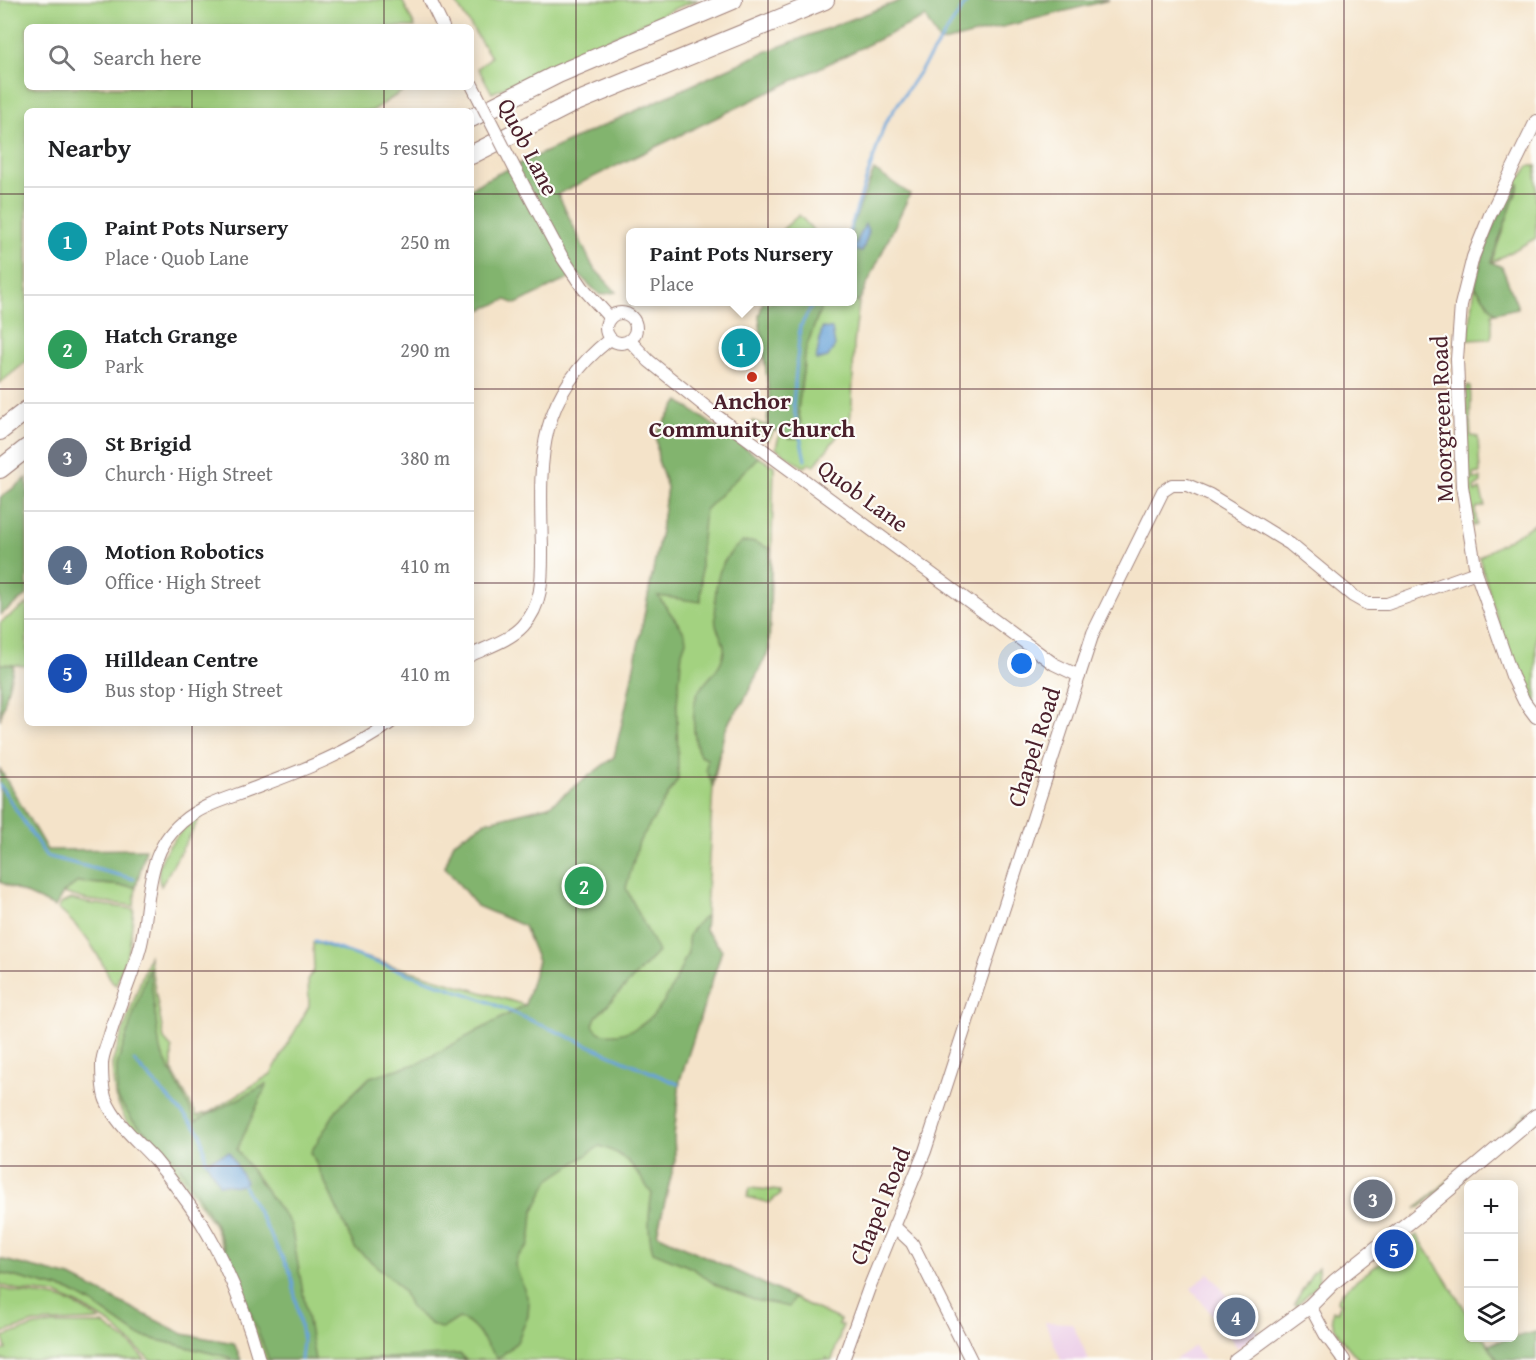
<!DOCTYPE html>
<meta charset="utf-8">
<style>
body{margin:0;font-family:"Gentium Book Plus",serif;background:#f2f2f2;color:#202124}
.controls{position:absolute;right:18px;bottom:18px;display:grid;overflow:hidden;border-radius:9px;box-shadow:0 3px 15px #0003}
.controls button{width:54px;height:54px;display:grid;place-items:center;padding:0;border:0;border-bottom:2px solid #e0e0e0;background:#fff;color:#202124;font:30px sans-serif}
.you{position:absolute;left:1022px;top:664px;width:21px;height:21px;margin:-15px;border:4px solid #fff;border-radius:50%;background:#1a73e8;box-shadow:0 0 0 9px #1a73e833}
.badge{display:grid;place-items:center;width:39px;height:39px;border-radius:50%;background:#c8321e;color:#fff;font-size:20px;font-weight:700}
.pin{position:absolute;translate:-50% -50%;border:3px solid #fff;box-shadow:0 2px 6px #0006}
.popup{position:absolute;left:626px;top:228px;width:231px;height:78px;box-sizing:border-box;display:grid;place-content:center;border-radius:9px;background:#fff;filter:drop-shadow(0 2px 4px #0005);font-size:20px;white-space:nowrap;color:#757577}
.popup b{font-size:22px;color:#202124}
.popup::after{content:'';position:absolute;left:50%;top:100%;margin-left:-12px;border:12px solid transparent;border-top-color:#fff}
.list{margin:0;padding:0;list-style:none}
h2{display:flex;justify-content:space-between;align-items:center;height:78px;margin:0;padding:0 24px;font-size:26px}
h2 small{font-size:20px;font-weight:400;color:#757577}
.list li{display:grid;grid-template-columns:39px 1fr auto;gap:18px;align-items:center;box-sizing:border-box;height:108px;padding:0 24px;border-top:2px solid #e0e0e0}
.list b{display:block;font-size:22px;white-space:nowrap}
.list p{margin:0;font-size:20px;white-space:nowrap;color:#757577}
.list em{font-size:20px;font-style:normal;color:#757577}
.icon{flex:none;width:33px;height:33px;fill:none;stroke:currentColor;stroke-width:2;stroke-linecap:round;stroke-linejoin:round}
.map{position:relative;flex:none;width:1536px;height:1360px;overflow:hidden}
.search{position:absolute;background:#fff;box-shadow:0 3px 15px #0003;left:24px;top:24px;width:450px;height:66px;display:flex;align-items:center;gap:15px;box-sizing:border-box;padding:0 21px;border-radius:9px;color:#757577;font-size:22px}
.panel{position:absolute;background:#fff;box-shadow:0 3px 15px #0003;left:24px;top:108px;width:450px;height:618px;border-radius:9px}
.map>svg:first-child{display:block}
.built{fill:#edd1e9}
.green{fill:#a3d280;stroke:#767856;stroke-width:1.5}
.forest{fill:#82b46e;stroke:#666a4c;stroke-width:1.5}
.water{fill:#68a3d8;stroke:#596182;stroke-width:1.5}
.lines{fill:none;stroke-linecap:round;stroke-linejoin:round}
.stream{stroke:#68a3d8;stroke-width:3}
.tertiary-casing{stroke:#9f817a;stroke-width:14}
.secondary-casing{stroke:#9f817a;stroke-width:16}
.motorway-casing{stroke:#9f817a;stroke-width:20}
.tertiary{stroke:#fff;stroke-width:12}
.secondary{stroke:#fff;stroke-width:14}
.motorway{stroke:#fff;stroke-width:18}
.tertiary-bridge-casing{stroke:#9f817a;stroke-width:14;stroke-linecap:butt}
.tertiary-bridge{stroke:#fff;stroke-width:12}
.grid{fill:none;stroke:#4a1f2b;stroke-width:1.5;stroke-opacity:0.55}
.poi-dot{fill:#c8321e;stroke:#fdfcf7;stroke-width:2}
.labels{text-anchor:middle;stroke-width:4.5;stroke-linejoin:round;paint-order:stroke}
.street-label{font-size:24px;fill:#4a1f2b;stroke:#fdfcf7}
.poi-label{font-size:24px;font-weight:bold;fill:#4a1f2b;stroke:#fdfcf7}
</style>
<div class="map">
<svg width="1536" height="1360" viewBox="0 0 1536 1360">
<rect width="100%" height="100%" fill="#fdfcf7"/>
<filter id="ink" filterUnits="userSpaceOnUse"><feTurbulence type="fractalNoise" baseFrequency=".0167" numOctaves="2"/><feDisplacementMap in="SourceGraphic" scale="12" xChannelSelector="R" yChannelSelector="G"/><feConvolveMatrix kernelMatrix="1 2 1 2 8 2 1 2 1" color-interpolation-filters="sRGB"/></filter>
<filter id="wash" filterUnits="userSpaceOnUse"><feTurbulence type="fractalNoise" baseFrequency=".008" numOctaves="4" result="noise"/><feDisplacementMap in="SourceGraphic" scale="24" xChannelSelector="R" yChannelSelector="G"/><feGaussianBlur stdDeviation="1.35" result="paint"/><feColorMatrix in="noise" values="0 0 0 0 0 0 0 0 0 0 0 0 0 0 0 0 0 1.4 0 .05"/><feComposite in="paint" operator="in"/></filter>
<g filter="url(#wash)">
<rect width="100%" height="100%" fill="#f4e3c9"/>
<!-- built -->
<g class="built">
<path d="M1209 1273 1258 1333 1238 1348 1191 1288Z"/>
<path d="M1045 1322 1072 1323 1089 1360H1061Z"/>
<path d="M1194 1346 1204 1360H1174Z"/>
</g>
<!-- green -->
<g class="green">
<path d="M0 0H402L415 27H27V87H409L372 111H27V361L0 383Z"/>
<path d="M454 0H698L676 8 492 93 478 68 491 57Z"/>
<path d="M1529 166H1536V238L1491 263 1519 185 1513 186 1516 178 1522 176Z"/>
<path d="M799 215 815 232H783L782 230Z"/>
<path d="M1475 286 1495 313 1492 314V334L1490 339 1468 340Z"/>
<path d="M859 301 854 344 852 405 850 420 814 466 810 463 805 467 802 466 776 448 780 432 790 438 803 433 798 410 806 348 823 302H839L842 305Z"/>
<path d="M1468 385 1470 386C1472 403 1469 419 1471 436L1478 437 1480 473 1473 474V479L1481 478V483L1474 488 1475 492 1480 489 1485 506 1475 508 1477 525 1473 526 1468 483 1466 390Z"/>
<path d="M679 401 758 457 774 466 769 650 742 704 731 718 724 733 713 787 705 930 722 950 680 1080 674 1136 675 1160 657 1234 840 1320 838 1325H843L832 1360H827V1357L826 1360H265L214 1225 170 1161 127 1122 115 1097 112 1064 149 956 164 1039 172 1048V1070L197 1116 210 1112 271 1074 309 1006 308 978 314 971 313 942 525 1005 538 961 524 926 477 906 445 867 454 842 485 822 549 806 614 757 627 702 661 531 667 487 658 460 656 434Z"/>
<path d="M753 421 775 429 768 441 752 426Z"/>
<path d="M1536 523V709L1527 698 1499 625 1479 557Z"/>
<path d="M27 604V666L0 664V623Z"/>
<path d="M202 814 161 886C149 860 183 827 202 814Z"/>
<path d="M78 882 136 887 134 906 87 900 63 893Z"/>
<path d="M71 899 87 903 134 909 129 948 116 985 112 982C97 952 85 931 58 909L62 903Z"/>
<path d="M1528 1113 1530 1114 1420 1207 1416 1208Z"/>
<path d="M750 1188 780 1191V1194L769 1203 747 1197Z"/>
<path d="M1417 1235 1468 1314V1338H1484L1498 1360H1359C1349 1347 1327 1327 1333 1310L1337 1312 1341 1303 1337 1301 1344 1290Z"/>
<path d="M1318 1267 1319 1283 1296 1306 1294 1304 1311 1275Z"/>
<path d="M0 1273 70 1291 90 1302 137 1335 232 1358V1360H150L111 1324 83 1307 56 1294 22 1291 0 1285Z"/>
<path d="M0 1288C19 1294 33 1294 52 1297 68 1299 87 1311 100 1320L34 1323 0 1334Z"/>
<path d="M55 1324H103L128 1342 145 1360H0V1351L6 1350 3 1337 35 1326Z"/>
</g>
<!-- forest -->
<g class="forest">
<path d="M902 0H1109L940 43 925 17 558 194 593 267 616 292 600 295 578 274 516 304 506 300 471 314V188L493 176 760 54Z"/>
<path d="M874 170 910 194 859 301 842 305 839 302H852V232H850Z"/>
<path d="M1519 184 1491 262 1502 267 1518 308 1495 313 1475 286C1483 250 1496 218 1513 186Z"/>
<path d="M763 302H823L806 348 798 410 803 433 799 438H790L767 426 769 395 759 316Z"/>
<path d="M679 401 758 457 705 510 701 549V602L658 596 680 626 685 634 686 641 682 652 677 704 678 779 639 842 626 888 658 952 596 1017 593 1025C598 1035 606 1035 616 1034 651 1030 669 997 681 968 683 962 687 956 688 951 688 950 688 942 688 941 688 931 698 922 706 916L705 930 722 950 680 1080 674 1136 675 1160 657 1234 794 1298 789 1307 754 1300 716 1285 692 1268 653 1252C647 1232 648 1214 652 1194 634 1169 632 1157 600 1146L549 1180 533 1212 531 1235 528 1247 517 1257 515 1265 529 1302 528 1316 517 1342 498 1359C485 1345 478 1325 459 1318L442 1329 431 1324 410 1307 404 1293 394 1281 355 1248 311 1152 337 1109 370 1077 419 1063 525 1005 538 961 524 926 477 906 445 867 454 842 485 822 549 806 614 757 627 702 661 531 667 487 658 460 656 434Z"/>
<path d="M27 478V595L0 615V498Z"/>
<path d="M742 542H755L771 549 769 650 742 704 731 718 724 733 712 784 706 770 707 759 700 756C693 742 690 702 700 689 710 676 721 669 724 651 726 643 718 634 716 625 715 620 716 613 715 607 715 580 719 559 742 542Z"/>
<path d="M0 664 14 665 0 720Z"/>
<path d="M0 769 47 850 146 849 136 887 78 882 63 893 55 907 0 882Z"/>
<path d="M149 967 160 1050 196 1121 267 1084 237 1150 291 1225 315 1360H269L215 1223 174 1158 132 1120 117 1097V1065Z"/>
<path d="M0 1259 71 1277 183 1334 234 1343 241 1360H232L231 1358 137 1335 90 1302 70 1291 0 1273Z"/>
<path d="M1536 1332V1360H1498L1488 1344Z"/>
<path d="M460 1354 466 1360H351Z"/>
</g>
<!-- water -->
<g class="water">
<path d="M865 224 869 232 862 252 853 250Z"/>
<path d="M822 328 832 329 835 346 827 358 816 360Z"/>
<path d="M229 1152 246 1182 239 1186 219 1184 206 1161Z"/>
</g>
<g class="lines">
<!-- stream -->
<g class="stream">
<path d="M849 232 885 123 968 0"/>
<path d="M805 460 793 404 800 327 814 302"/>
<path d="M0 785 46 856 134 879"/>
<path d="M315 941 484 1000 678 1084"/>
<path d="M134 1061 201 1133 206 1161"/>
<path d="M243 1184 291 1274 303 1341 301 1360"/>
</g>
</g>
</g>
<g filter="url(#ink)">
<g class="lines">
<!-- tertiary casing -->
<g class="tertiary-casing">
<g id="tertiary">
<path d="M430 0 443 27"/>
<path d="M1536 121 1490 215 1473 257 1461 305 1457 359 1462 486 1476 572 1512 676 1524 701 1536 717"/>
<path d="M516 171 562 257 583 288 610 318"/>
<circle cx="621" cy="328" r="15"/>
<path d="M630 341 649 361 717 416 1054 664 1079 676"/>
<path d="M471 655C488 647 510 640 523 626 543 605 542 577 542 549 540 462 534 399 610 339"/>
<path d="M894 1226 912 1243 971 1360"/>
<path d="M1310 1306 1325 1334 1344 1360"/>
<path d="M259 1360C246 1312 227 1265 201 1222 187 1201 171 1179 155 1160 138 1141 116 1124 106 1100 102 1090 102 1076 102 1064 102 1056 106 1047 109 1038 118 1006 133 976 141 944 151 901 144 854 182 822 203 804 230 798 255 788 303 770 349 753 390 723"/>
<path d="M843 1360 869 1288 925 1151 1093 633 1163 491 1172 485H1187L1210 495 1290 544 1353 596 1367 604H1387L1476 572"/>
</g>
</g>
<!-- secondary casing -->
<g class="secondary-casing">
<path id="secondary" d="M1236 1360 1310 1306 1335 1281 1422 1212 1536 1116"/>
</g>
<!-- motorway casing -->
<g class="motorway-casing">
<g id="motorway">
<path d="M471 118 558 74 733 0"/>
<path d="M471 155 569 105 825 0"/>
<path d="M0 431 27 410"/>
<path d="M0 469 27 448"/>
</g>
</g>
<!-- tertiary -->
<use href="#tertiary" class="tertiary"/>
<!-- secondary -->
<use href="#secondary" class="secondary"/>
<!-- motorway -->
<use href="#motorway" class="motorway"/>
<!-- tertiary-bridge casing -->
<g class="tertiary-bridge-casing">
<path id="tertiary-bridge" d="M471 83 516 171"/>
</g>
<!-- tertiary-bridge -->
<use href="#tertiary-bridge" class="tertiary-bridge"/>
</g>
</g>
<!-- grid -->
<path class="grid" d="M192 0V27M384 0V27M576 0V1360M768 0V1360M960 0V1360M1152 0V1360M1344 0V1360M192 87V111M384 87V111M0 194H27M471 194H1536M0 389H27M471 389H1536M0 583H27M471 583H1536M192 723V1360M384 723V1360M0 777H1536M0 971H1536M0 1166H1536"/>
<!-- markers -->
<circle class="poi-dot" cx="752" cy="377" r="6"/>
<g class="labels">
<!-- street labels -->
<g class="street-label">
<text transform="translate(528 147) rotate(63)" y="8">Quob Lane</text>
<text transform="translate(1442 419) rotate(-92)" y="8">Moorgreen Road</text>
<text transform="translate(863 496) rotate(36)" y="8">Quob Lane</text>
<text transform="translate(1034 747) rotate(-72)" y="8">Chapel Road</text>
<text transform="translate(880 1206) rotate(-68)" y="8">Chapel Road</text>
</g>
<!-- poi labels -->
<g class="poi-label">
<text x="752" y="409">Anchor<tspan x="752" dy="28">Community Church</tspan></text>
</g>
</g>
</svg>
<div class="controls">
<button>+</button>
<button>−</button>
<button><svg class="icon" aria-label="layers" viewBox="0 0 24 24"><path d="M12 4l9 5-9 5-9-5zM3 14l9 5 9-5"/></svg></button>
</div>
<div class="you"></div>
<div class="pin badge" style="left:741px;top:348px;background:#0f9aa8">1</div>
<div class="popup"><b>Paint Pots Nursery</b>Place</div>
<div class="pin badge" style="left:584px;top:886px;background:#2e9e5b">2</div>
<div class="pin badge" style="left:1373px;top:1199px;background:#6b7280">3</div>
<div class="pin badge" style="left:1236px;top:1317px;background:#5c6f8a">4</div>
<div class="pin badge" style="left:1394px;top:1249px;background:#1a4fb4">5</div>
<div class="search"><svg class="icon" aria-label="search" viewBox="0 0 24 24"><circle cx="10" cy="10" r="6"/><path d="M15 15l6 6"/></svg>Search here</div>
<section class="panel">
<h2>Nearby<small>5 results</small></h2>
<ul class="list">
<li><span class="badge" style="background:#0f9aa8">1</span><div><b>Paint Pots Nursery</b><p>Place · Quob Lane</p></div><em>250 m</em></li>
<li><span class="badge" style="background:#2e9e5b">2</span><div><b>Hatch Grange</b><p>Park</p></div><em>290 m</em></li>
<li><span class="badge" style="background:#6b7280">3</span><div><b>St Brigid</b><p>Church · High Street</p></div><em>380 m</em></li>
<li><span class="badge" style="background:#5c6f8a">4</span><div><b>Motion Robotics</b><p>Office · High Street</p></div><em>410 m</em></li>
<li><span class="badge" style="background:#1a4fb4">5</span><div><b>Hilldean Centre</b><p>Bus stop · High Street</p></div><em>410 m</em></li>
</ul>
</section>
</div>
